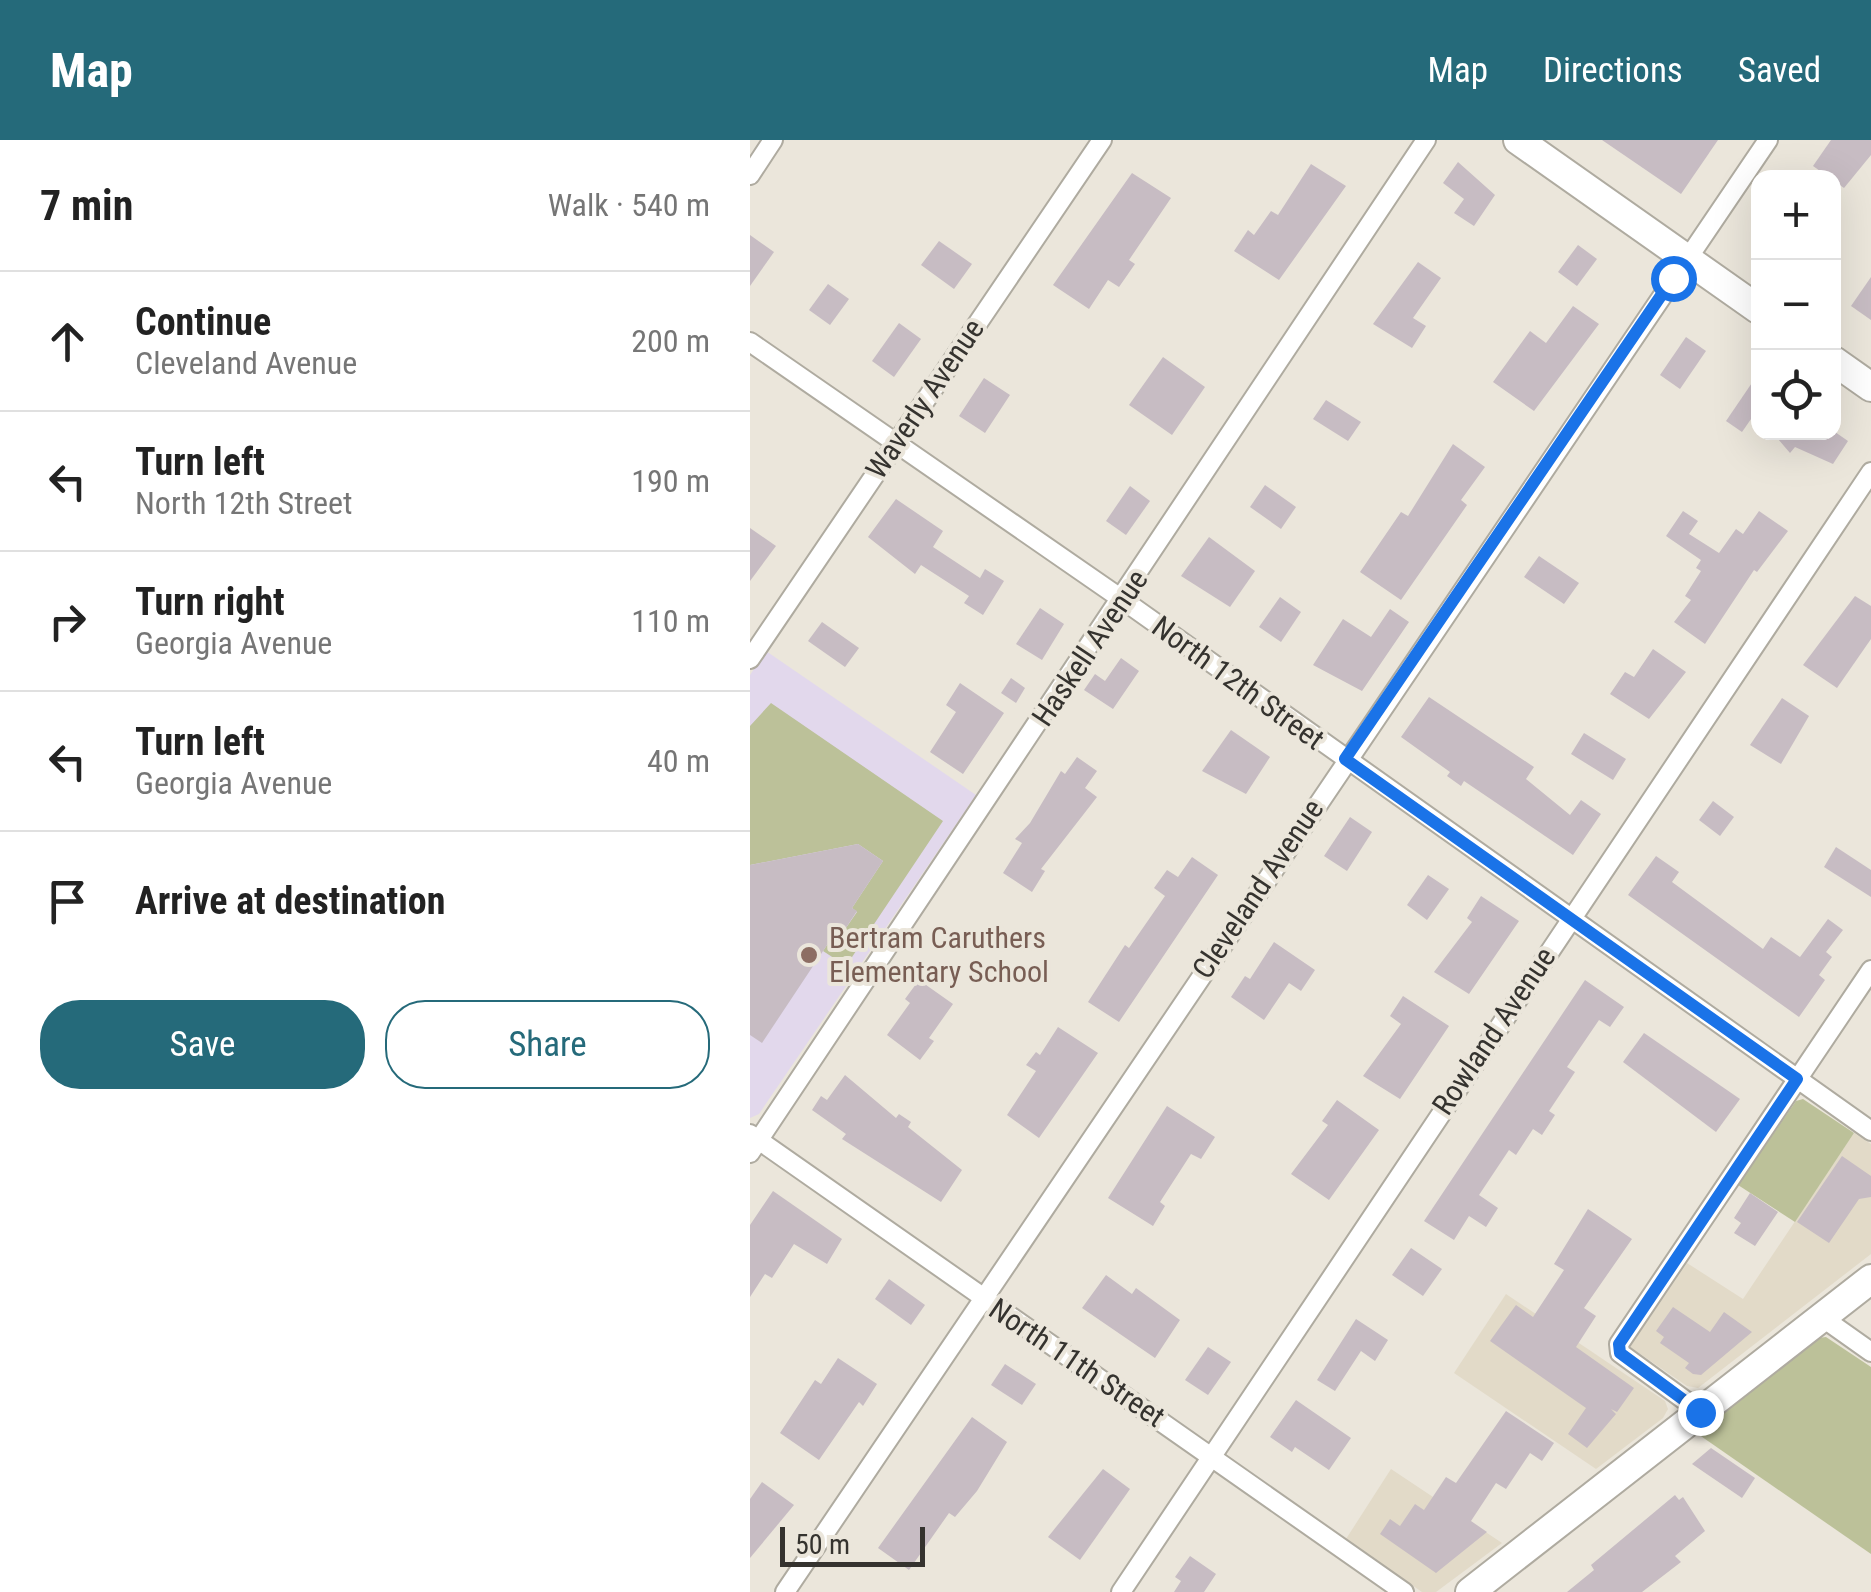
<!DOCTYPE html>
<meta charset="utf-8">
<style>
body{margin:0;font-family:"Roboto Condensed",sans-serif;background:#f6f6f6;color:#222}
.controls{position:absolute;right:30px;top:30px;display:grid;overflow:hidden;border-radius:20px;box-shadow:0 10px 40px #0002}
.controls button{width:90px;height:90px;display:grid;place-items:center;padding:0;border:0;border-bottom:2px solid #e0e0e0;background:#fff;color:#222;font:50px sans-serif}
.scale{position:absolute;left:30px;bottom:25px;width:145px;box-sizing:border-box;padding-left:10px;border:5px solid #35332f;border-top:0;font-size:28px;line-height:35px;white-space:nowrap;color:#35332f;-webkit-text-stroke:8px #ebe6db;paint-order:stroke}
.stop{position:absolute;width:30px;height:30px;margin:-22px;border:8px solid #1a73e8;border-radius:50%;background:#fff}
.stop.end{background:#1a73e8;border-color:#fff;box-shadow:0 2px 10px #0008}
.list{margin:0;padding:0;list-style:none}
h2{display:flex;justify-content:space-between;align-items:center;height:130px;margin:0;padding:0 40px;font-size:42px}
h2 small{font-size:32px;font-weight:400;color:#767676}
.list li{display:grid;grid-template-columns:65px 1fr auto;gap:30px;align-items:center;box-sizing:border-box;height:140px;padding:0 40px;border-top:2px solid #e0e0e0}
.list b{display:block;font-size:38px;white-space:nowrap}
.list p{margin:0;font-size:32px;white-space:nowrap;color:#767676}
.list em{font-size:32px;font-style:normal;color:#767676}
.actions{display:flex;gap:20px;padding:30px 40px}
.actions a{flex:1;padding:22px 0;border:2px solid #256a7a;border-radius:40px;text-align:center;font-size:35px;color:#256a7a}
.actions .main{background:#256a7a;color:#fff}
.icon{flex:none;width:55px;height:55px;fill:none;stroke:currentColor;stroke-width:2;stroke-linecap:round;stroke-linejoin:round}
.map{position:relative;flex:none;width:1121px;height:1452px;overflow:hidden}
header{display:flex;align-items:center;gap:60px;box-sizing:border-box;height:140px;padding:0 50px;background:#256a7a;color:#fff}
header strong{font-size:48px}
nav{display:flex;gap:55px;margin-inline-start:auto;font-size:35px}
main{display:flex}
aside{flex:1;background:#fff}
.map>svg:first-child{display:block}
.built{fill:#e2dac8}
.education{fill:#e2d8ec}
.green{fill:#bcc199}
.building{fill:#c7bcc3}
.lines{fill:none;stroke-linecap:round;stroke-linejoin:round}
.street-casing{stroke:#afaba0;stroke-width:22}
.secondary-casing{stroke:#afaba0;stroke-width:32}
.street{stroke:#fff;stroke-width:18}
.secondary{stroke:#fff;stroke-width:28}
.route{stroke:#1a73e8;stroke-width:12}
.education-dot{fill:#8d6e63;stroke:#ebe6db;stroke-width:4}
.labels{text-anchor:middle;stroke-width:8;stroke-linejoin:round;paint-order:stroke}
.street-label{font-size:30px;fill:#35332f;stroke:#ebe6db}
.education-label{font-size:30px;fill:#785e54;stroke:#ebe6db;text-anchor:start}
</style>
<header>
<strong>Map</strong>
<nav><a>Map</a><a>Directions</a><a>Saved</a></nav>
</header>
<main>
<aside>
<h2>7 min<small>Walk · 540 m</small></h2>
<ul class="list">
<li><svg class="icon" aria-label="ahead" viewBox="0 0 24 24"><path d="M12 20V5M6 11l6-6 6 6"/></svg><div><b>Continue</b><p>Cleveland Avenue</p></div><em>200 m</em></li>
<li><svg class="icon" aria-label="left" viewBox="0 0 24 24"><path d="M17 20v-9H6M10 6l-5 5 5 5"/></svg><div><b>Turn left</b><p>North 12th Street</p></div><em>190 m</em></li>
<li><svg class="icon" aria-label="right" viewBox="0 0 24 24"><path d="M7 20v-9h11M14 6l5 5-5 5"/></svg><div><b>Turn right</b><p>Georgia Avenue</p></div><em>110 m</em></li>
<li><svg class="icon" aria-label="left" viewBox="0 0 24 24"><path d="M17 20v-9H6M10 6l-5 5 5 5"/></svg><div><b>Turn left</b><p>Georgia Avenue</p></div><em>40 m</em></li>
<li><svg class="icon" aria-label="arrive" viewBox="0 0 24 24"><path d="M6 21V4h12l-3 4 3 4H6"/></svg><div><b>Arrive at destination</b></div></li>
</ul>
<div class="actions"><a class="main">Save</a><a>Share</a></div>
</aside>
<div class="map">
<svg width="1121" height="1452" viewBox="0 0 1121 1452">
<rect width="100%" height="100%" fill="#ebe6db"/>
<!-- built -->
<g class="built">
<path d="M1104 993 1121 1004V1114L948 1248 937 1246 880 1207 937 1123 993 1159Z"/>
<path d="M756 1154 915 1261 918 1269 913 1278 846 1329 704 1233Z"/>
<path d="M641 1329 752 1403 686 1452H672L596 1399Z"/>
</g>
<!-- education -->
<path class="education" d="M16 511 226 655 9 974 0 978V535Z"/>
<!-- green -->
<g class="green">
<path d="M21 563 193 681 96 826 73 811 79 802 84 805 107 772 102 768 133 721 108 704 0 725V586Z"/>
<path d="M1053 959 1104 993 1045 1082 988 1045 1046 961Z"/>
<path d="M1076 1197 1121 1227V1414L945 1292 1068 1198Z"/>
</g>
<!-- building -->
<g class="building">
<path d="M852 0H968L931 54Z"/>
<path d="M1081 0H1121V15L1094 48 1063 26Z"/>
<path d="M708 22 745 55 724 86 704 73 714 59 693 43Z"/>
<path d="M561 24 596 46 529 140 484 111 498 90 504 95 521 71 528 75Z"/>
<path d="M382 33 421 58 379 120 385 124 369 147 358 140 339 169 303 145Z"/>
<path d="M0 95 24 112 0 146Z"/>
<path d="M189 101 222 124 204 149 171 125Z"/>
<path d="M828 105 847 119 827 146 808 132Z"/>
<path d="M668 122 691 138 663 178 676 186 662 208 623 184Z"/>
<path d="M1121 137V180L1101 166Z"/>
<path d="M78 144 99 159 80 185 59 170Z"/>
<path d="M823 166 849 184 784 271 743 242 780 191 796 203Z"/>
<path d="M149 183 171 199 144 237 122 221Z"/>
<path d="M936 197 956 211 930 249 910 235Z"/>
<path d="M413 217 455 247 422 295 379 265Z"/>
<path d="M1008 234V269L992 292 976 281Z"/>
<path d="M234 238 260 255 235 293 209 276Z"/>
<path d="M576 260 611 282 598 301 563 279Z"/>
<path d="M1022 292H1085L1098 301 1083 324 1045 307 1040 313Z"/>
<path d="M703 304 735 327 711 360 717 365 651 460 610 432 651 372 658 376Z"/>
<path d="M515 345 546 367 531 389 500 367Z"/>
<path d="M380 346 400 361 376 395 356 381Z"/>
<path d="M146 359 193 391 183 407 230 438 235 429 254 441 233 475 214 463 219 456 171 425 165 434 118 397Z"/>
<path d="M933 371 948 381 939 394 969 413 986 389 993 394 1009 371 1038 391 1007 432 1004 430 955 504 924 482 941 460 935 456 951 431 946 428 951 420 916 396Z"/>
<path d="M0 388 26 406 0 441Z"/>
<path d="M459 397 505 431 480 467 431 436Z"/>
<path d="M789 416 829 443 814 464 774 437Z"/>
<path d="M1105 456 1121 466V499L1087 548 1053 525Z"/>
<path d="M530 457 551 472 531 502 509 487Z"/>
<path d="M290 468 314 484 292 520 266 504Z"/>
<path d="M640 469 659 482 612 551 563 525 593 479 621 497Z"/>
<path d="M72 482 109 508 95 527 58 501Z"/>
<path d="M903 509 936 532 899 579 860 554 875 532 884 537Z"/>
<path d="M371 518 389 531 363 569 334 550 345 534 355 541Z"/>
<path d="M261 538 275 548 266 563 251 553Z"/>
<path d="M210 543 254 573 213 634 180 612 206 572 196 565Z"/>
<path d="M679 557 784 627 776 639 820 675 831 660 851 674 823 715 714 641 711 646 697 636 700 632 651 597Z"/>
<path d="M1032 558 1059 576 1031 624 1000 605Z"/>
<path d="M481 590 520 617 496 654 452 631Z"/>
<path d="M834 593 876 619 863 640 821 614Z"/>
<path d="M327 617 347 631 335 648 347 657 291 729 295 731 282 752 253 733 272 703 265 699 280 683 311 631 315 634Z"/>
<path d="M963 661 984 677 970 696 949 680Z"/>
<path d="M600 677 622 692 597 731 574 716Z"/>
<path d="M108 704 133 721 102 768 107 771 84 806 79 802 12 903 0 895V725Z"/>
<path d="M1086 707 1121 730V757L1074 727Z"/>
<path d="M906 716 929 732 922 742 1013 809 1021 797 1050 817 1078 779 1093 790 1076 812 1082 817 1069 835 1075 840 1049 877 878 755Z"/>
<path d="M442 717 468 735 369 882 338 862 375 805 379 808 415 756 404 748 417 730 428 737Z"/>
<path d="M678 735 699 749 677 780 657 765Z"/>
<path d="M731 756 769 781 719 854 684 832 722 782 717 778Z"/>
<path d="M524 802 565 830 551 851 539 843 514 880 481 857 495 836 500 839Z"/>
<path d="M169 840 203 864 179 898 184 901 170 920 137 895 160 863 155 859Z"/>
<path d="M835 840 874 867 860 887 849 880 817 927 825 932 799 971 805 975 792 995 783 989 766 1015 759 1010 729 1055 748 1068 736 1087 719 1076 704 1100 674 1081Z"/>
<path d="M653 856 699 886 650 959 613 936 651 884 640 876Z"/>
<path d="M308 887 348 913 289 998 257 975 286 931 276 925 286 912 290 915Z"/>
<path d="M894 893 990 959 966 992 873 922Z"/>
<path d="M95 935 146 978 149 974 161 982 158 987 212 1030 191 1062 92 999 96 994 62 970 71 956 77 960Z"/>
<path d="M587 960 629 990 579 1060 541 1034 578 985 572 981Z"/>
<path d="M417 966 465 997 451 1019 441 1014 410 1062 415 1066 403 1086 358 1058Z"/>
<path d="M1092 1016 1121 1036V1057L1109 1059 1079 1103 1047 1082Z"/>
<path d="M23 1051 92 1099 77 1124 44 1104 22 1138 15 1134 0 1157V1085Z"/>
<path d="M1000 1053 1028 1072 1005 1106 984 1093 991 1083 984 1078Z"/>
<path d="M838 1069 882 1099 834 1168 846 1176 826 1207 884 1248 867 1272 861 1269 866 1274 837 1308 818 1294 836 1268 740 1201 766 1165 783 1177 814 1130 804 1124Z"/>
<path d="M661 1108 692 1129 673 1156 642 1135Z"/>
<path d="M356 1135 382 1154 386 1148 430 1180 405 1218 332 1168Z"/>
<path d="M139 1139 175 1165 161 1185 125 1159Z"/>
<path d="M923 1167 960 1192 974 1172 1002 1192 951 1235 943 1234 935 1228 939 1223 910 1203 914 1197 906 1191Z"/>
<path d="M606 1179 638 1200 625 1221 611 1211 585 1251 567 1240Z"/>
<path d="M458 1207 481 1222 458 1255 435 1240Z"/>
<path d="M88 1218 127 1244 113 1266 109 1262 69 1320 30 1293 65 1240 71 1244Z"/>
<path d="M255 1224 286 1244 272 1265 241 1245Z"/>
<path d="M546 1260 601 1298 579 1330 545 1307 542 1312 520 1297Z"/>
<path d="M756 1271 804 1303 792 1321 780 1313 756 1349 746 1343 721 1381 737 1392 686 1433 630 1394 640 1379 650 1386 665 1364 674 1370 696 1337 706 1343Z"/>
<path d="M222 1277 257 1302 227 1351 205 1377 199 1373 159 1430 128 1408Z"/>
<path d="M961 1308 1005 1338 992 1358 942 1324Z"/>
<path d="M353 1329 380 1349 330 1420 298 1397Z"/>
<path d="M12 1342 44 1365 0 1418V1359Z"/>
<path d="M925 1355 929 1360 933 1357 955 1391 925 1416 931 1422 892 1452H817L844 1430 841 1425Z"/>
<path d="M440 1416 466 1434 454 1452H424L431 1441 425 1437Z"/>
</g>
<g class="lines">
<!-- street casing -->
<g class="street-casing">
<g id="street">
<path d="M0 35 23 0"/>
<path d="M0 202 373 460 1121 991"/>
<path d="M0 519 352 0"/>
<path d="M0 994 654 1452"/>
<path d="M0 1013 676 0"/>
<path d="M1073 1178 1121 1212"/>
<path d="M951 1272 870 1213 869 1204 1121 830"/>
<path d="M35 1452 1018 0"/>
<path d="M371 1452 1121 332"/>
</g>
</g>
<!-- secondary casing -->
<g class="secondary-casing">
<g id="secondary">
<path d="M768 0 1008 169"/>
<path d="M1084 221 1121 247"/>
<path d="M720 1452 1121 1139"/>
</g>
</g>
<!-- street -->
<use href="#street" class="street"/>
<!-- secondary -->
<use href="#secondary" class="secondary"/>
</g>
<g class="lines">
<!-- route -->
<path class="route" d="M923 138 595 619 1047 939 869 1204 870 1213 950 1272"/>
</g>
<!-- markers -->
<circle class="education-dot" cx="59" cy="815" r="10"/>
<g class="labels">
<!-- street labels -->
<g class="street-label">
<text transform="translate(175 259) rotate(-56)" y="10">Waverly Avenue</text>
<text transform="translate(340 508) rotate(-56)" y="10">Haskell Avenue</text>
<text transform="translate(488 543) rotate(36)" y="10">North 12th Street</text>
<text transform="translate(508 749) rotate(-56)" y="10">Cleveland Avenue</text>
<text transform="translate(744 891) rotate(-56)" y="10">Rowland Avenue</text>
<text transform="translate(327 1223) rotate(34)" y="10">North 11th Street</text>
</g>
<!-- education labels -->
<g class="education-label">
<text x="79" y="808">Bertram Caruthers<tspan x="79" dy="34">Elementary School</tspan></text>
</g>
</g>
</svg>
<div class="controls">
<button>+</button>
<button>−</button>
<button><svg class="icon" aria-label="locate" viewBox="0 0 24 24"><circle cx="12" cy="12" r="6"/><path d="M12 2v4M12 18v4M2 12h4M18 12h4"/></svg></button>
</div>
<div class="scale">50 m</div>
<div class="stop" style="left:923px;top:138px"></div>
<div class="stop end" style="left:950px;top:1272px"></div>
</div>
</main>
